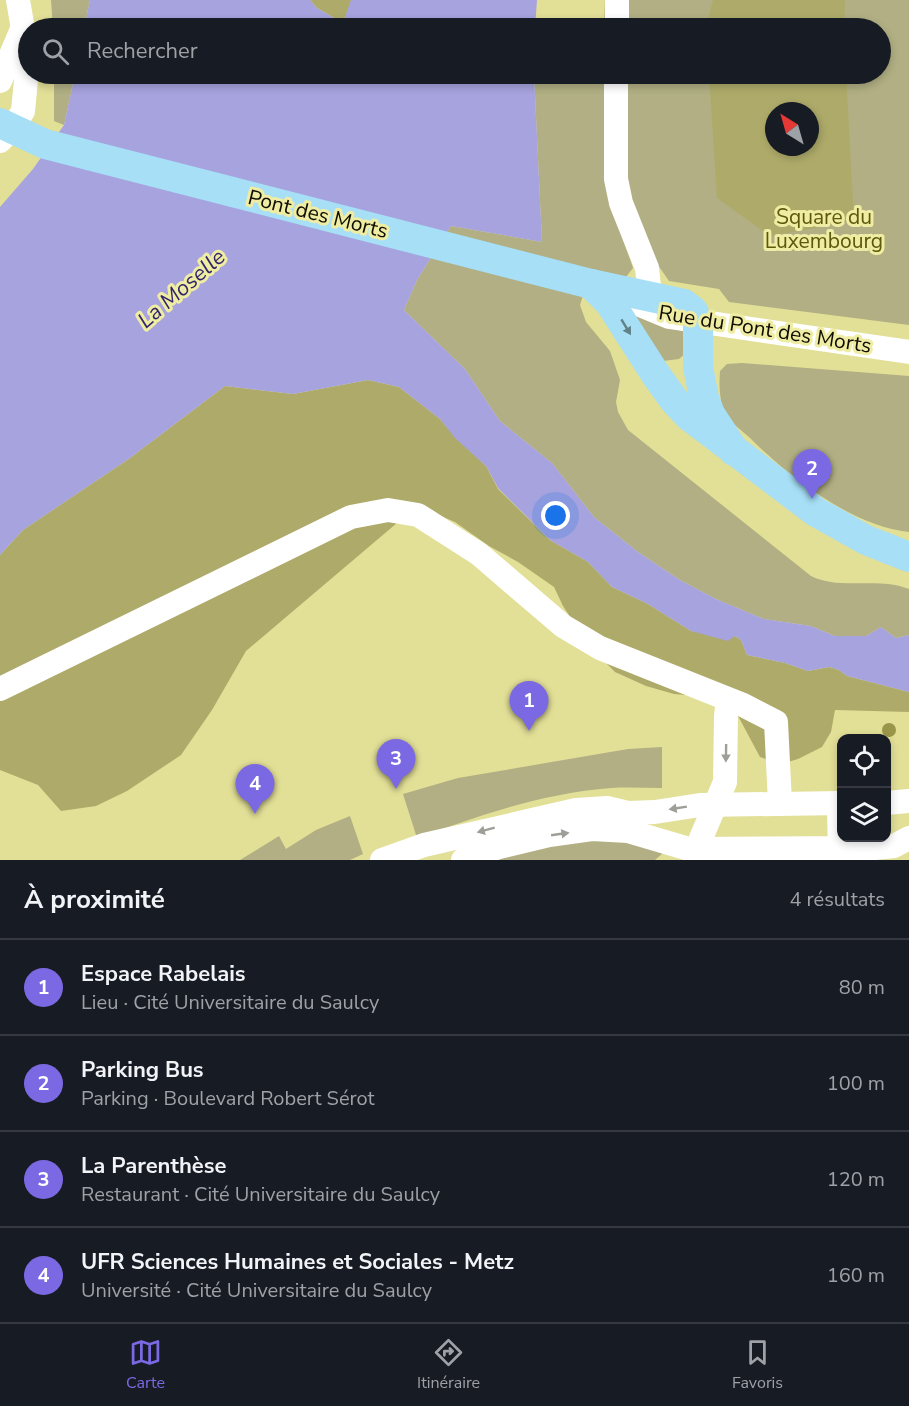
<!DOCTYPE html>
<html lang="fr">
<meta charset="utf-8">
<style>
body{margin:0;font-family:"Nunito Sans",sans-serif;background:#20242c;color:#f1f3f6}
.controls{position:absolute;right:18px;bottom:18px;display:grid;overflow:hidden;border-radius:12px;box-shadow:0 3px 9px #0003}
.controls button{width:54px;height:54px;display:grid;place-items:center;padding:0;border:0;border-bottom:2px solid #363941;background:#171b24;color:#f1f3f6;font:30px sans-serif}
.compass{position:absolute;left:765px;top:102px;width:54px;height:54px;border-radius:50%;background:#171b24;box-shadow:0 3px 9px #0003;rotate:323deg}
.you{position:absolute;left:556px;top:516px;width:21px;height:21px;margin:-15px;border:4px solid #fff;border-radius:50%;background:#1a73e8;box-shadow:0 0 0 9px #1a73e833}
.badge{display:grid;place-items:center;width:39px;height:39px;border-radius:50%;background:#7b69e4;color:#fff;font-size:20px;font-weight:700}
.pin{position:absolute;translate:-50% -50px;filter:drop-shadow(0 2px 3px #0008)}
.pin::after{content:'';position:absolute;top:32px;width:21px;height:18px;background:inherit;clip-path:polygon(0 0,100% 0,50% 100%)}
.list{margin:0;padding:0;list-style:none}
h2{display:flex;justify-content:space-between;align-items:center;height:78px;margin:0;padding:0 24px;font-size:26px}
h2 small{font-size:20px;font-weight:400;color:#9ea1a6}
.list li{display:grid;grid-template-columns:39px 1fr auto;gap:18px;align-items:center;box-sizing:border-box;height:96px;padding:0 24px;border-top:2px solid #363941}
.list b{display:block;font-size:22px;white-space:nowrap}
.list p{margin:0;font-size:20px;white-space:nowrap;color:#9ea1a6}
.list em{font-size:20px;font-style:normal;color:#9ea1a6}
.icon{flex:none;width:33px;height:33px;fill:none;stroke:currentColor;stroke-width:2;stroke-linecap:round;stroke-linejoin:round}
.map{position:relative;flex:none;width:909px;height:860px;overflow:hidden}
.search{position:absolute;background:#171b24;box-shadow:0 3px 9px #0003;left:18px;right:18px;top:18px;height:66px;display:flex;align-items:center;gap:15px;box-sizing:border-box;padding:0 21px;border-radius:33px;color:#9ea1a6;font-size:22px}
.sheet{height:462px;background:#171b24}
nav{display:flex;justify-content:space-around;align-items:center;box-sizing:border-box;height:84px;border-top:2px solid #363941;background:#171b24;font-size:16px;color:#9ea1a6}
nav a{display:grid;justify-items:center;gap:3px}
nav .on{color:#7b69e4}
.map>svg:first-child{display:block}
.green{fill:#b1af83;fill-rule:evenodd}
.forest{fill:#aeab6a;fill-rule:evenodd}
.water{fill:#a6a3de}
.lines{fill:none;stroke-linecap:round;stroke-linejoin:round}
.minor{stroke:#fff;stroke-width:24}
.major{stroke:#a6dff6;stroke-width:30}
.tree{fill:#999549}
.oneway{fill:#628187}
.oneway2{fill:#9f9f99}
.labels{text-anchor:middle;stroke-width:6;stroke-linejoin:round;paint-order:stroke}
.street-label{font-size:21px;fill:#100e00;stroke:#efeca4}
.park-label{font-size:21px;fill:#5d590a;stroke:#efeca4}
.water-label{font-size:22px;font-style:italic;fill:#32256b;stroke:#efeca4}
</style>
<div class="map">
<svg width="909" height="860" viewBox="0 0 909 860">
<rect width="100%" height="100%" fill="#e2df97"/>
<!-- green -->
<g class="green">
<path d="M51 0H90L84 28H53Z"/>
<path d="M605 0H909V325L729 302 719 289 669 281 629 223 616 74H880V28H604ZM774 111H810V147H774Z"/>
<path d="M54 74H75L64 125 54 121Z"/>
<path d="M534 74H611L613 211 633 268 626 277 591 269 580 305 586 322 610 351 620 380 616 402 618 412 628 430 811 576C841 591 877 576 909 589V635L896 638 881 627 866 636H835L811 626 764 619 716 599 680 580 638 552 594 517 552 463 500 421 465 369 404 310 417 280 451 226 542 242Z"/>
<path d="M627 309 687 330 688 351 679 359 663 361Z"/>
<path d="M742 363 909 376V532C852 526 789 477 750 438 742 431 733 424 727 416 719 404 719 385 720 371L727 364Z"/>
<path d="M662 747V788C645 788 628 787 611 788 544 793 480 815 417 838L403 794 458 778 628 749Z"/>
<path d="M350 816 363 854 350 860H240L279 836 286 849 316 830Z"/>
<path d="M618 837 663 853 655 860H484L506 852Z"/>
</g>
<!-- forest -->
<g class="forest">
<path d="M310 0H351L352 1 343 23 317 8Z"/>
<path d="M713 0H845L844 28H706Z"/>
<path d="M709 74H846L854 221 770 236 717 198ZM774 111H810V147H774Z"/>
<path d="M368 380 399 387 440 419 456 438 486 466 498 489 550 540 588 562 612 587 648 604 691 631 735 636 741 640 747 655 785 663 808 671 829 667 839 670 847 676 909 692V712L835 710 831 732 822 747 798 759 781 764 760 757 729 699 674 694 646 686 615 672 590 647 563 606 554 587 518 562 489 546 455 522 417 506 246 651 212 710 181 755 127 791 96 806 61 811 38 785 0 770V555L23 530 130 458 225 386 293 394Z"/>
</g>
<!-- water -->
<g class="water">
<path d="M90 0H310L317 8 343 23 351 0H537L535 28H84Z"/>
<path d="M75 74H534L542 242 451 226 417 280 404 310 465 369 500 421 552 463 594 517 638 552 680 580 716 599 764 619 811 626 835 636H866L881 627 896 638 909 635V692L847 676 839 670 829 667 808 671 785 663 747 655 741 640 735 636 728 641 691 631 648 604 612 587 588 562 550 540 498 488 486 466 455 438 440 419 399 387 368 380 293 394 225 386 130 458 23 530 0 555V207L33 169 64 125Z"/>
</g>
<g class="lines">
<!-- minor -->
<g class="minor">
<path d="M617 28V0"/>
<path d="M616 74V179L621 203 647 268 650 296"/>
<path d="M0 81 22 29"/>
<path d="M0 141 12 129 23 111 28 59 18 0"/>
<path d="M635 303 669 317 909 352"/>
<path d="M0 689 351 517 388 510 418 515 479 554 563 626 600 648 743 705 776 722 780 803"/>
<path d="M839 803 840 860"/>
<path d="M886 803 909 801"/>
<path d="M382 860 424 845 576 810 607 808 628 813 655 812 700 805 842 803"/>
<path d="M463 860 499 847 549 835 592 829 628 831 689 849 874 848 894 846 909 838"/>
<path d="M703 860 701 849V838L725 782 726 716 728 700"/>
</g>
<!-- major -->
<g class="major">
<path d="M0 123 45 144 591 284 684 304 693 311 698 322V367L704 398 710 414 734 451"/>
<path d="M591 284 610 303 656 375 674 400 689 416 816 512 866 540 909 557"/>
</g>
</g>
<!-- trees -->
<circle class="tree" cx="889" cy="730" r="7"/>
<!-- one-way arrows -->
<defs><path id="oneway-solid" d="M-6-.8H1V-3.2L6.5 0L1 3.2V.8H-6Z" transform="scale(1.5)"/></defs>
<use class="oneway" href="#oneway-solid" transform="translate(626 327) rotate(59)"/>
<g class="oneway2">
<use href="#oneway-solid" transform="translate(726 753) rotate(91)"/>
<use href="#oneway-solid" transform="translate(678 808) rotate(171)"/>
<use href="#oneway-solid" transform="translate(486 830) rotate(165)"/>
<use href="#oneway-solid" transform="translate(560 834) rotate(-8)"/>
</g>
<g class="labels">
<!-- street labels -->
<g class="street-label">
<text transform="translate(318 214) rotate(14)" y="7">Pont des Morts</text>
<text transform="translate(765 329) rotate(9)" y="7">Rue du Pont des Morts</text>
</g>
<!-- park labels -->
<g class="park-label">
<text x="824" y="224">Square du<tspan x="824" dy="24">Luxembourg</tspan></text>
</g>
<!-- water labels -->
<g class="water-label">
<text transform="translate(181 288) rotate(-41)" y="8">La Moselle</text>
</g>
</g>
</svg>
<div class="controls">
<button><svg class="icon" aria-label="locate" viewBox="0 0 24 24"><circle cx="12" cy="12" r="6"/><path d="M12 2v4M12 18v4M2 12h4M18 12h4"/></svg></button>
<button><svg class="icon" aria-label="layers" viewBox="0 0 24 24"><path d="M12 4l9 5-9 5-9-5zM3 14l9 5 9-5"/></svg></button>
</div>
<svg class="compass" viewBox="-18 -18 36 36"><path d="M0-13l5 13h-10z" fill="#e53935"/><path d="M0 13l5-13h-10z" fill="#9ea1a6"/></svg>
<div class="you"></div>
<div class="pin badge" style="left:529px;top:731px">1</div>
<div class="pin badge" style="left:812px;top:499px">2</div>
<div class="pin badge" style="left:396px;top:789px">3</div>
<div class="pin badge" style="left:255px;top:814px">4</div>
<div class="search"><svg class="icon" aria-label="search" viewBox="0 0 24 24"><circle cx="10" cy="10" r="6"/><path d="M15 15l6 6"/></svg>Rechercher</div>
</div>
<section class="sheet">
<h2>À proximité<small>4 résultats</small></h2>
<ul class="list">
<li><span class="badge">1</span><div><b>Espace Rabelais</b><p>Lieu · Cité Universitaire du Saulcy</p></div><em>80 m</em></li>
<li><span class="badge">2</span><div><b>Parking Bus</b><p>Parking · Boulevard Robert Sérot</p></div><em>100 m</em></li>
<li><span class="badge">3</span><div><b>La Parenthèse</b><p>Restaurant · Cité Universitaire du Saulcy</p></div><em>120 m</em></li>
<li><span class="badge">4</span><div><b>UFR Sciences Humaines et Sociales - Metz</b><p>Université · Cité Universitaire du Saulcy</p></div><em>160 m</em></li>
</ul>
</section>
<nav>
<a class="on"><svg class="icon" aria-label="map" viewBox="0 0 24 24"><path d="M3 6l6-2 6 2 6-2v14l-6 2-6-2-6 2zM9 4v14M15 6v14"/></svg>Carte</a>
<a><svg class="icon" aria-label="directions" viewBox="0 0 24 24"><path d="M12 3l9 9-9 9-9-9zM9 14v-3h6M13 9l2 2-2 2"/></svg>Itinéraire</a>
<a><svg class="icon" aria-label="saved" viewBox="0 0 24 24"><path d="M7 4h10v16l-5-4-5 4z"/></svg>Favoris</a>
</nav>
